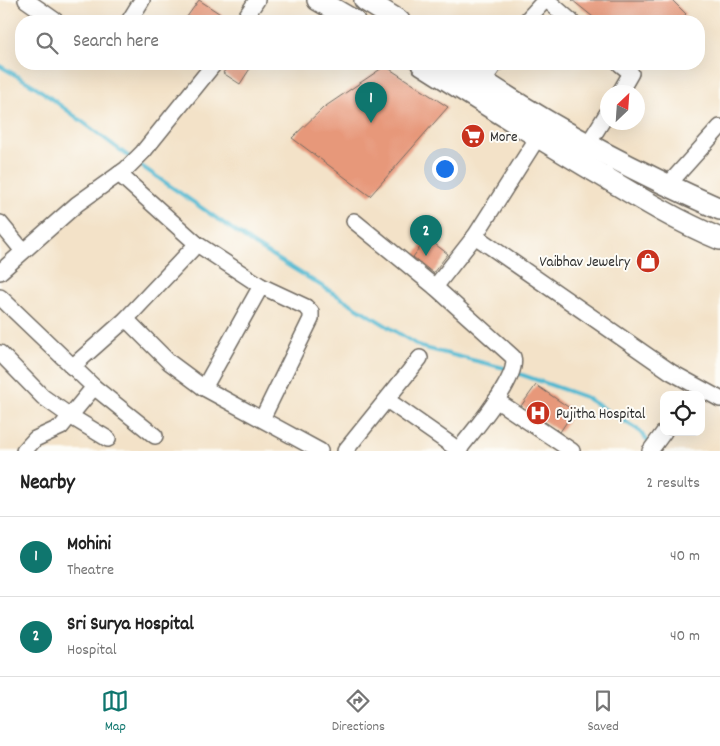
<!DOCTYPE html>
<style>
body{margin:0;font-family:Dekko,sans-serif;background:#f2f2f2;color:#222}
.controls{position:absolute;right:15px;bottom:15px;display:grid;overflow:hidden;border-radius:10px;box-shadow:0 5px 20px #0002}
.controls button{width:45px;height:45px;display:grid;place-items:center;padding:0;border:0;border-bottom:1px solid #e0e0e0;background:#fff;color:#222;font:25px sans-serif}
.compass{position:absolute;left:600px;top:85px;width:45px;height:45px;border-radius:50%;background:#fff;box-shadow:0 5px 20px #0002;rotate:25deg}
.you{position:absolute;left:444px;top:168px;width:18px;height:18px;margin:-12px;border:4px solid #fff;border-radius:50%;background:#1a73e8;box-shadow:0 0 0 8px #1a73e833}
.badge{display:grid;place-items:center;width:32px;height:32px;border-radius:50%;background:#0f766e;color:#fff;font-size:16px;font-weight:700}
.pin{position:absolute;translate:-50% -41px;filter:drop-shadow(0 1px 2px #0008)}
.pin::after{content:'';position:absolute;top:26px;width:18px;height:15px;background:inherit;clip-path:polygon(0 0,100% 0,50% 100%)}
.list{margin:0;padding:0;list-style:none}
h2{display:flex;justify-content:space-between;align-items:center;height:65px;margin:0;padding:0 20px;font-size:21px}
h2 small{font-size:16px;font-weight:400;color:#767676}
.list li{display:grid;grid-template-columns:32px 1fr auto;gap:15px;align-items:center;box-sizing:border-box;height:80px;padding:0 20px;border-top:1px solid #e0e0e0}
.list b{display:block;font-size:19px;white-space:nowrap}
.list p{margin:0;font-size:16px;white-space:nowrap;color:#767676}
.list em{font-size:16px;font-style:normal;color:#767676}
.icon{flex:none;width:28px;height:28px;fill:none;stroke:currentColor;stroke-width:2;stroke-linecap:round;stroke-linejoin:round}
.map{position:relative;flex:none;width:720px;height:451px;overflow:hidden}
.search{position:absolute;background:#fff;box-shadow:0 5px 20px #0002;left:15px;right:15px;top:15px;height:55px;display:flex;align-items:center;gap:12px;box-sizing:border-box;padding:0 18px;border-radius:20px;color:#767676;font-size:19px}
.sheet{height:225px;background:#fff}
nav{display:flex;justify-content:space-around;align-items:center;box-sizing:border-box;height:70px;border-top:1px solid #e0e0e0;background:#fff;font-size:14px;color:#767676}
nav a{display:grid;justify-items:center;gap:2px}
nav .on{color:#0f766e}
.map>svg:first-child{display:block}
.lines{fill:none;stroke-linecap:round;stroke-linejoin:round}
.stream{stroke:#51b8d0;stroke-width:4}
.building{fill:#e7987a}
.street-casing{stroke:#716b62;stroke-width:18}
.secondary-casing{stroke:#716b62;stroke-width:24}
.street{stroke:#fff;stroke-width:15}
.secondary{stroke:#fff;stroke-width:21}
.labels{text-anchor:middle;stroke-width:4;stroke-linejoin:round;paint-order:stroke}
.poi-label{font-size:15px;fill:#2b2b2b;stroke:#fdfcf7;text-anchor:start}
</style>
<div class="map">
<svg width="720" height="451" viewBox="0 0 720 451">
<rect width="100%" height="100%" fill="#fdfcf7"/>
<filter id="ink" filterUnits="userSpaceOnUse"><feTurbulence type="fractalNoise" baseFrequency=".02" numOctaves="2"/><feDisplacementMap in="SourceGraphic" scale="10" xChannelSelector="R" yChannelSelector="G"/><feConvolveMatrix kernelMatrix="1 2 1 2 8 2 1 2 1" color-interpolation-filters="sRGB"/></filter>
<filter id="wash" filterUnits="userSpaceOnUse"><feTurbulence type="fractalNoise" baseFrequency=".0096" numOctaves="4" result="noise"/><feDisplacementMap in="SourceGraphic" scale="20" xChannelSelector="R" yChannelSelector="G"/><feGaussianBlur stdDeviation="1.12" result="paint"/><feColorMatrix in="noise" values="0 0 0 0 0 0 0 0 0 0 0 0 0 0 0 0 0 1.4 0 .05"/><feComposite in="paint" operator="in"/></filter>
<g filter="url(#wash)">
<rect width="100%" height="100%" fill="#f3e2c8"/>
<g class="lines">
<!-- stream -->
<g class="stream">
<path d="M0 66 36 87 132 159"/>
<path d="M137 163 255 245 421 347 508 369"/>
<path d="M514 372 585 397 637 429 650 443"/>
</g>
</g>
<g id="blocks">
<!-- building -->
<g class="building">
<path d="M199 0 231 21H184Z"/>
<path d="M572 0H672L686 14 679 21H598Z"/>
<path d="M229 64H253L240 84 223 73Z"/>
<path d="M385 66 448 107 370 196 292 138 323 108Z"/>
<path d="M427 238 448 254 433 273 413 257Z"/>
<path d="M536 385 574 411 560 432 521 406Z"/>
</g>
</g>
</g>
<g filter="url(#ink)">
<use href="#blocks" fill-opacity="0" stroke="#716b62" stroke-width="1"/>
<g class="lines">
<!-- street casing -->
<g class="street-casing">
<g id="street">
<path d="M26 0 56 21"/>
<path d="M547 0 571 21"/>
<path d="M129 21 142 0"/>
<path d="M243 21 257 0"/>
<path d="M526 21 545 0"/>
<path d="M483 81 495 64"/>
<path d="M620 92 631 73 620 64"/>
<path d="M538 137 475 236 671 372 720 399"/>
<path d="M588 144 608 112"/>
<path d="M119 174 197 244 261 286 306 307 311 312V319L262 419"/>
<path d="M667 186 720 127"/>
<path d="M354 221 435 287 513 357C520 378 471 433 458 451"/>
<path d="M0 223 23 251"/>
<path d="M0 272 77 204 126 169 143 152 214 64"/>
<path d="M435 287 475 236"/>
<path d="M0 297 94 387 155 436"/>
<path d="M126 319 169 362 204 388 320 451"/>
<path d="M0 353 43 397 70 416 108 439"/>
<path d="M72 367 126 319 197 244"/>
<path d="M204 388 261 286"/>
<path d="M387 400 460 451"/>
<path d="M496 400 572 451"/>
<path d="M24 451 35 439 61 427 94 387"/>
<path d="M345 451 420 358"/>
<path d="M650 451 664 432"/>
</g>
</g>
<!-- secondary casing -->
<g class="secondary-casing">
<g id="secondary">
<path d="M318 0 354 21"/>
<path d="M365 0 399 21"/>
<path d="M422 64C482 102 542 140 603 176 641 199 679 222 720 239"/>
<path d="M458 64C540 122 629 169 720 209"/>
</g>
</g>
<!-- street -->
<use href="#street" class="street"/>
<!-- secondary -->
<use href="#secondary" class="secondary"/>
</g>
</g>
<!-- icons -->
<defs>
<g id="supermarket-disc" transform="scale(1.25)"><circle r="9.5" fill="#c8321e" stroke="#fdfcf7"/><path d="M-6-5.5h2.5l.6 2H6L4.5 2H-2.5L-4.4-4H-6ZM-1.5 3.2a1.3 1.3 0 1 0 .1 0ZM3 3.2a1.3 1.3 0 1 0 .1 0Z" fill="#fff"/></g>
<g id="shop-disc" transform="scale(1.25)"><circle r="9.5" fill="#c8321e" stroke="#fdfcf7"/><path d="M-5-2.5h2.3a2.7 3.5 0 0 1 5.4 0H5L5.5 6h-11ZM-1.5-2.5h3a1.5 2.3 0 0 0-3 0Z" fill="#fff"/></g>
<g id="hospital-disc" transform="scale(1.25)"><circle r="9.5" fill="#c8321e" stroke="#fdfcf7"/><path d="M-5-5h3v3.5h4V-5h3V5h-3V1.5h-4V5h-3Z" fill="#fff"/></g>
</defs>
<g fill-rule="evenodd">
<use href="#supermarket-disc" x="473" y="136"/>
<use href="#shop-disc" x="648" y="261"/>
<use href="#hospital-disc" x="538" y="413"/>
</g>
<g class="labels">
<!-- poi labels -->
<g class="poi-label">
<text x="490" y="141">More</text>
<text x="630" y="266" text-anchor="end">Vaibhav Jewelry</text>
<text x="556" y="418">Pujitha Hospital</text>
</g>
</g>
</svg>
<div class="controls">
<button><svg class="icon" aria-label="locate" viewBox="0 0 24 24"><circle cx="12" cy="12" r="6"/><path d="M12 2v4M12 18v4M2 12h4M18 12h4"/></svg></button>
</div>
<svg class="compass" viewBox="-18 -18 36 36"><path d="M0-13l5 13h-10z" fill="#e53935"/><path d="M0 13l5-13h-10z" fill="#767676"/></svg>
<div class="you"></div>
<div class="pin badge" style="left:371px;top:123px">1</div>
<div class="pin badge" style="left:426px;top:256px">2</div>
<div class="search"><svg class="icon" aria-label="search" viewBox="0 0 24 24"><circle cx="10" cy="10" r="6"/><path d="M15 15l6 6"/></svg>Search here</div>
</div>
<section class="sheet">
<h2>Nearby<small>2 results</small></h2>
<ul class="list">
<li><span class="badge">1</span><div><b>Mohini</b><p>Theatre</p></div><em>40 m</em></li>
<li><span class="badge">2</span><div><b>Sri Surya Hospital</b><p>Hospital</p></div><em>40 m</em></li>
</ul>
</section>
<nav>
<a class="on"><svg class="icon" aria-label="map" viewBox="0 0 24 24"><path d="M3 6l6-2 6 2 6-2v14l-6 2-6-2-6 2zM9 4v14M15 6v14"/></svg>Map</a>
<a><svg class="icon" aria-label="directions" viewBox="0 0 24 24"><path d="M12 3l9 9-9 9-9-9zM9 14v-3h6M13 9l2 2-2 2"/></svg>Directions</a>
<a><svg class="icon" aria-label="saved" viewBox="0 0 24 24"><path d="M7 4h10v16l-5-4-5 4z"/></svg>Saved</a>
</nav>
